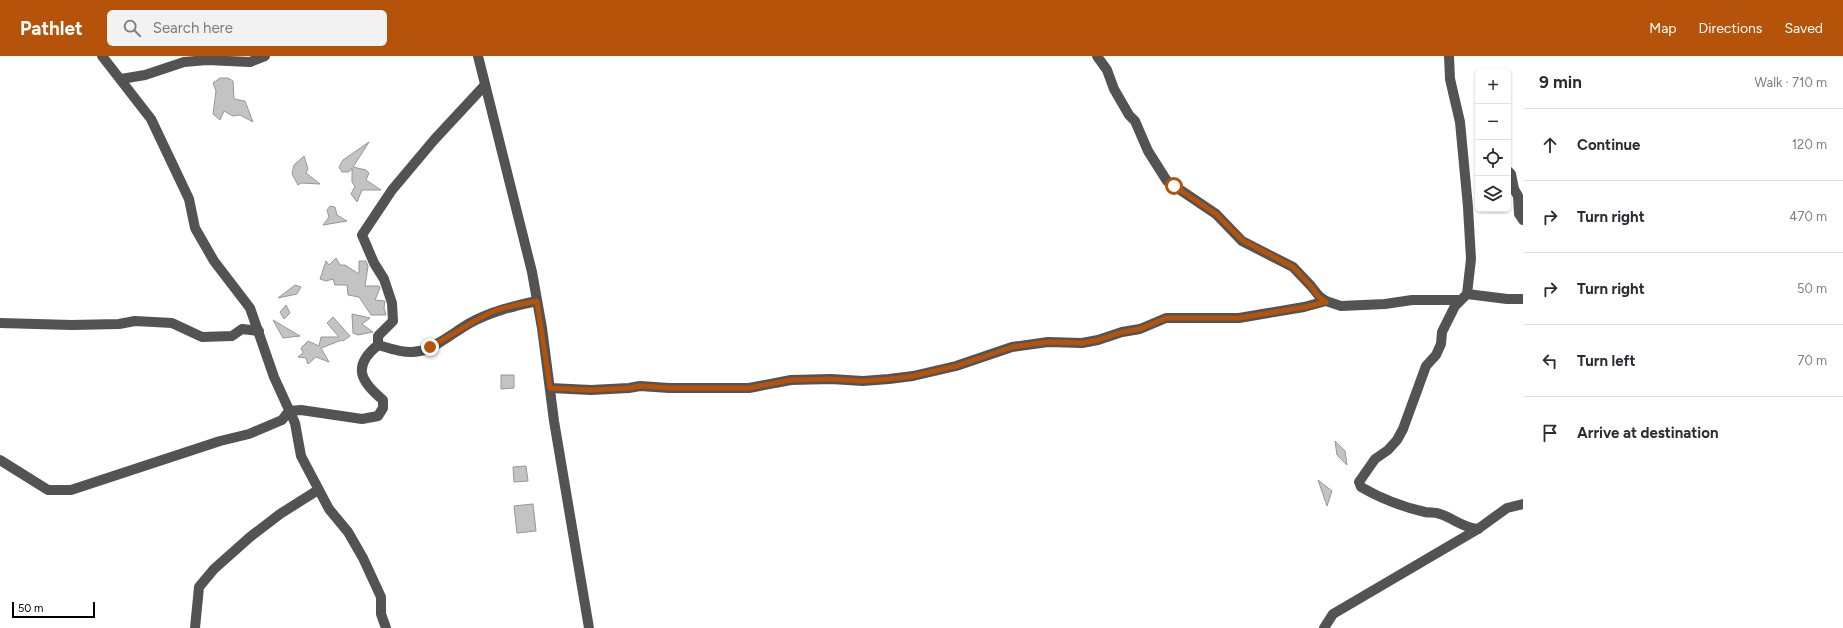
<!DOCTYPE html>
<meta charset="utf-8">
<style>
body{margin:0;font-family:Figtree,sans-serif;background:#f2f2f3;color:#2b2b33}
.controls{position:absolute;right:12px;top:12px;display:grid;overflow:hidden;border-radius:6px;box-shadow:0 1px 3px #0004}
.controls button{width:36px;height:36px;display:grid;place-items:center;padding:0;border:0;border-bottom:1px solid #e1e1e2;background:#fff;color:#2b2b33;font:20px sans-serif}
.scale{position:absolute;left:12px;bottom:10px;width:83px;box-sizing:border-box;padding-left:4px;border:2px solid #000;border-top:0;font-size:11px;line-height:14px;white-space:nowrap;color:#000;-webkit-text-stroke:3px #fff;paint-order:stroke}
.stop{position:absolute;width:12px;height:12px;margin:-9px;border:3px solid #b45309;border-radius:50%;background:#fff}
.stop.end{background:#b45309;border-color:#fff;box-shadow:0 1px 4px #0008}
.list{margin:0;padding:0;list-style:none}
h2{display:flex;justify-content:space-between;align-items:center;height:52px;margin:0;padding:0 16px;font-size:17px}
h2 small{font-size:13px;font-weight:400;color:#7c7c81}
.list li{display:grid;grid-template-columns:26px 1fr auto;gap:12px;align-items:center;box-sizing:border-box;height:72px;padding:0 16px;border-top:1px solid #e1e1e2}
.list b{display:block;font-size:15px;white-space:nowrap}
.list em{font-size:13px;font-style:normal;color:#7c7c81}
.icon{flex:none;width:22px;height:22px;fill:none;stroke:currentColor;stroke-width:2;stroke-linecap:round;stroke-linejoin:round}
.map{position:relative;flex:none;width:1523px;height:572px;overflow:hidden}
header{display:flex;align-items:center;gap:24px;box-sizing:border-box;height:56px;padding:0 20px;background:#b45309;color:#fff}
header strong{font-size:19px}
nav{display:flex;gap:22px;margin-inline-start:auto;font-size:14px}
.search{width:280px;height:36px;background:#f2f2f3;display:flex;align-items:center;gap:10px;box-sizing:border-box;padding:0 14px;border-radius:6px;color:#7c7c81;font-size:15px}
main{display:flex}
aside{flex:1;background:#fff}
.map>svg:first-child{display:block}
.building{fill:#c3c3c3;stroke:#979797}
.lines{fill:none;stroke-linecap:round;stroke-linejoin:round}
.minor{stroke:#535353;stroke-width:10}
.route{stroke:#b45309;stroke-width:5}
</style>
<header>
<strong>Pathlet</strong>
<div class="search"><svg class="icon" aria-label="search" viewBox="0 0 24 24"><circle cx="10" cy="10" r="6"/><path d="M15 15l6 6"/></svg>Search here</div>
<nav><a>Map</a><a>Directions</a><a>Saved</a></nav>
</header>
<main>
<div class="map">
<svg width="1523" height="572" viewBox="0 0 1523 572">
<rect width="100%" height="100%" fill="#fff"/>
<!-- building -->
<g class="building">
<path d="M220 22H228L233 25 234 43 245 45 253 66 240 59 233 60 224 55 220 64 213 58 216 35 213 27Z"/>
<path d="M369 86 353 111 366 114 369 117 366 124 381 134H362L357 146 351 138 355 130 352 126V112L349 116H342L339 111 343 104Z"/>
<path d="M304 100 308 113 306 117 320 128 301 127 298 129 292 118 294 109Z"/>
<path d="M330 150 335 151 337 159 347 165 323 169 329 161 327 154Z"/>
<path d="M336 202 340 209H345L359 218V205H366L368 210 365 230H379L380 232 375 244 385 245 384 252 386 259H371L359 241 348 239 347 229H335L333 223 326 225 320 223 326 205 329 209Z"/>
<path d="M295 229 301 231 297 238 278 242Z"/>
<path d="M286 249 290 257 284 263 280 256Z"/>
<path d="M352 258 370 262 362 268 373 276 358 279 353 277Z"/>
<path d="M333 261 350 280 343 285 342 284 321 292 329 306 316 301 308 308 306 302 298 301 303 297 301 292 308 285 319 290 321 281H339L327 267Z"/>
<path d="M273 264 300 280 283 282Z"/>
<path d="M501 319H514V332L501 333Z"/>
<path d="M1335 385 1345 395 1347 409 1337 399Z"/>
<path d="M526 410 528 425 514 426 513 411Z"/>
<path d="M1318 424 1332 435 1327 450Z"/>
<path d="M533 448 536 475 517 477 514 450Z"/>
</g>
<g class="lines">
<!-- minor -->
<g class="minor">
<path d="M102 0 151 63 189 143 195 172 214 205 250 252 274 321 295 367 301 400 329 453 348 476 363 502 381 541V558L386 572"/>
<path d="M478 0 532 216 542 272 554 365 589 572"/>
<path d="M1097 0 1107 14 1114 33 1129 59 1135 65 1148 95 1167 125 1216 158 1242 185 1293 211 1311 230 1319 240 1326 245"/>
<path d="M1449 0 1450 23 1460 66 1468 151 1471 203 1467 238 1455 250 1442 276 1441 288 1436 299 1426 310 1403 373 1397 384 1388 394 1375 403 1359 426 1361 431C1380 442 1403 451 1425 456 1430 457 1435 456 1440 458 1455 463 1461 471 1478 473"/>
<path d="M121 23 145 19 184 6 207 4 250 6 265 0"/>
<path d="M1508 115 1511 118 1514 133 1518 140 1519 158 1523 164"/>
<path d="M1467 238 1507 243H1523"/>
<path d="M0 267 72 269 119 268 135 265 172 267 202 281 232 280 242 273 259 275"/>
<path d="M378 289V280L393 265 392 247 384 223 374 207 362 179 392 134 434 84 485 29"/>
<path d="M550 332 591 334 629 332 640 330 669 332H749L791 324 831 323 863 325 889 323 913 320 956 310 1012 291 1048 286 1082 287 1098 284 1122 276 1140 273 1166 262H1239L1304 251 1326 245 1341 250 1385 248 1412 244H1460"/>
<path d="M0 404 48 434H71L220 385 249 378 282 364 289 355 301 354 362 363 378 360 383 352V344C360 325 352 310 378 289 391 293 406 298 420 295 434 293 457 274 470 267 492 255 514 250 537 245"/>
<path d="M195 572 199 531 214 513 250 481 280 458 318 434"/>
<path d="M1324 572 1333 558 1478 473 1507 452 1523 448"/>
</g>
</g>
<g class="lines">
<!-- route -->
<path class="route" d="M430 291C451 280 470 266 492 256 507 250 522 248 537 245L550 332 591 334 629 332 640 330 670 332H749L791 324 831 323 863 325 889 323 913 320 956 310 1012 291 1048 286 1082 287 1098 284 1122 276 1140 273 1166 262H1239L1304 251 1326 246 1318 240 1311 230 1293 211 1242 184 1216 158 1174 130"/>
</g>
</svg>
<div class="controls">
<button>+</button>
<button>−</button>
<button><svg class="icon" aria-label="locate" viewBox="0 0 24 24"><circle cx="12" cy="12" r="6"/><path d="M12 2v4M12 18v4M2 12h4M18 12h4"/></svg></button>
<button><svg class="icon" aria-label="layers" viewBox="0 0 24 24"><path d="M12 4l9 5-9 5-9-5zM3 14l9 5 9-5"/></svg></button>
</div>
<div class="scale">50 m</div>
<div class="stop" style="left:1174px;top:130px"></div>
<div class="stop end" style="left:430px;top:291px"></div>
</div>
<aside>
<h2>9 min<small>Walk · 710 m</small></h2>
<ul class="list">
<li><svg class="icon" aria-label="ahead" viewBox="0 0 24 24"><path d="M12 20V5M6 11l6-6 6 6"/></svg><div><b>Continue</b></div><em>120 m</em></li>
<li><svg class="icon" aria-label="right" viewBox="0 0 24 24"><path d="M7 20v-9h11M14 6l5 5-5 5"/></svg><div><b>Turn right</b></div><em>470 m</em></li>
<li><svg class="icon" aria-label="right" viewBox="0 0 24 24"><path d="M7 20v-9h11M14 6l5 5-5 5"/></svg><div><b>Turn right</b></div><em>50 m</em></li>
<li><svg class="icon" aria-label="left" viewBox="0 0 24 24"><path d="M17 20v-9H6M10 6l-5 5 5 5"/></svg><div><b>Turn left</b></div><em>70 m</em></li>
<li><svg class="icon" aria-label="arrive" viewBox="0 0 24 24"><path d="M6 21V4h12l-3 4 3 4H6"/></svg><div><b>Arrive at destination</b></div></li>
</ul>
</aside>
</main>
